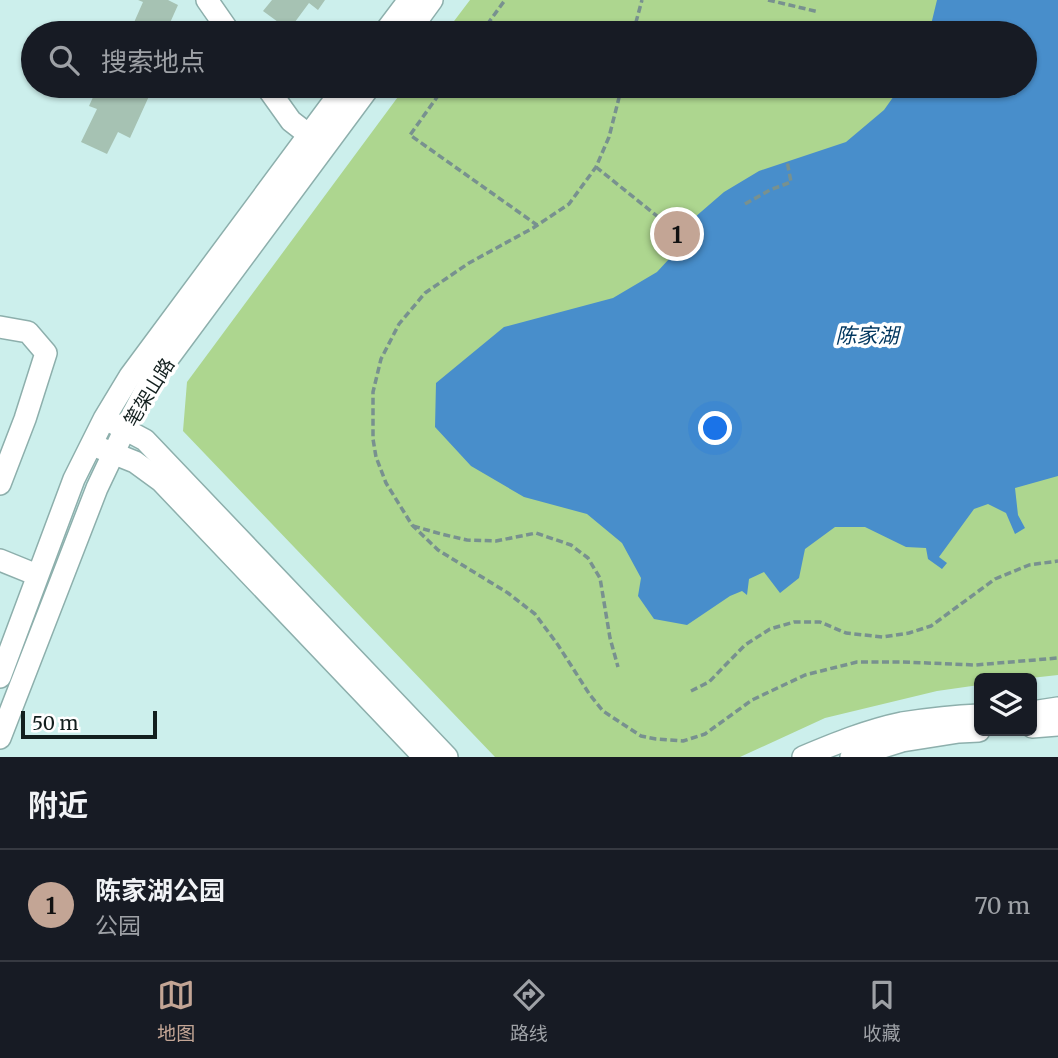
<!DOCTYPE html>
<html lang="zh">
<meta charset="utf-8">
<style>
body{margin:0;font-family:Merriweather,"Noto Sans SC",serif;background:#242831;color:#f1f3f6}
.controls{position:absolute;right:21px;bottom:21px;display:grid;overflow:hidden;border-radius:10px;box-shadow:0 2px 5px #0004}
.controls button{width:63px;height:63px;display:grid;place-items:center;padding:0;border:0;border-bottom:2px solid #363941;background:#171b24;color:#f1f3f6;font:35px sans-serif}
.scale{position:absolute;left:21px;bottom:18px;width:136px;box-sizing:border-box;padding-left:7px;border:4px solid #121f1e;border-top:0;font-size:19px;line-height:24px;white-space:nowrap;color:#121f1e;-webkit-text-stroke:5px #fff;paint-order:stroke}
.you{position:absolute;left:716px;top:429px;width:24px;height:24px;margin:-18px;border:5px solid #fff;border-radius:50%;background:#1a73e8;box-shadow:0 0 0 10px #1a73e833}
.badge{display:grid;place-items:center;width:46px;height:46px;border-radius:50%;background:#c3a595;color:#111;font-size:23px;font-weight:700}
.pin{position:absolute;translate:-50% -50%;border:4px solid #fff;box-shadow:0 2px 7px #0006}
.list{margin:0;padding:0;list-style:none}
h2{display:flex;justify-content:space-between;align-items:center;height:91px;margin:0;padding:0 28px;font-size:30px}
h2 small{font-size:23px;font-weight:400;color:#9ea1a6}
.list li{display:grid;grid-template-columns:46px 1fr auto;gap:21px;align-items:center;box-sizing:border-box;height:112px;padding:0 28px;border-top:2px solid #363941}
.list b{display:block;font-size:26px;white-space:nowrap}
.list p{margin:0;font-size:23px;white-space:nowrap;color:#9ea1a6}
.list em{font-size:23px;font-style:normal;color:#9ea1a6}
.icon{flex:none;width:38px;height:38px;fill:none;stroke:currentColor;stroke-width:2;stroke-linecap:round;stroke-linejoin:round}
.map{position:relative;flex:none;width:1058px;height:757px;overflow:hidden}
.search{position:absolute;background:#171b24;box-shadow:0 2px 5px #0004;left:21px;right:21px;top:21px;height:77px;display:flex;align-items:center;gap:18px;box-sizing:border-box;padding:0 24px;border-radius:38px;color:#9ea1a6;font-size:26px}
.sheet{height:203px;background:#171b24}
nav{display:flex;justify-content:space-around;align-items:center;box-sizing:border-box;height:98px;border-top:2px solid #363941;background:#171b24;font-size:19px;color:#9ea1a6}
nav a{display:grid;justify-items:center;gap:4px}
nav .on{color:#c3a595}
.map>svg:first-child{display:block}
.green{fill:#add68f}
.water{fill:#488ecb}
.building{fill:#a6c2b3}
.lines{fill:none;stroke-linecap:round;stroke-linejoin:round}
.minor-casing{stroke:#8dafac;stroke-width:24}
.path{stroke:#78918f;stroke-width:3.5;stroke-dasharray:7 3.5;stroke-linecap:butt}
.minor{stroke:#fff;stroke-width:21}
.labels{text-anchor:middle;stroke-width:7;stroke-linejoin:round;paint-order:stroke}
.street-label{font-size:19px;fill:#121f1e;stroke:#fff}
.water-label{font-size:21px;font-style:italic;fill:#00365e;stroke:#fff}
</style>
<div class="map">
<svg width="1058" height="757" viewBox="0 0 1058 757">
<rect width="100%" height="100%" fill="#ccefec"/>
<!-- green -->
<path class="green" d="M470 0H1058V675L1031 678H979V685L937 691 825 718 740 757H495L183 431 187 382 406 86H1025V33H445Z"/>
<!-- water -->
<path class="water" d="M937 0H1058V476L1015 488 1018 515 1025 528 1015 534 1006 513 988 504 974 509 939 557 947 563 942 569 928 559 926 548 906 547 865 527H835L805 549 799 578 780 593 764 572 749 579 747 595 742 591 730 596 687 625 654 619 638 596 641 578 622 543 587 514 524 497 471 466 435 427 436 383 504 327 613 298 657 272 682 245 672 237 724 192 759 171 846 142 884 110 901 86H1025V33H929Z"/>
<!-- building -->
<g class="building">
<path d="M138 0H168L178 5 169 25 179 30 178 33H122L126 25 132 27 143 2Z"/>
<path d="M272 0H325L318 10 309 3 289 30 263 11Z"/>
<path d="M98 86H143L141 90 150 94 130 138 118 132 107 154 81 142 97 109 89 106Z"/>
</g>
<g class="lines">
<!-- minor casing -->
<g class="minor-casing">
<g id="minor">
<path d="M207 0 230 33"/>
<path d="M384 33 409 0"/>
<path d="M408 33 432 0"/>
<path d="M266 86 291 121 309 135"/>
<path d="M0 327 28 332 46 353 25 419 0 484"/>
<path d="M113 423 145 440 447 757"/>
<path d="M100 448 135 462 161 481 424 757"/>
<path d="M0 560 37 575"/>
<path d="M0 677 74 479 104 419 130 376 345 86"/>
<path d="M1032 712 1058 708"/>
<path d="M1032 727 1058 725"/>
<path d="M0 738 97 488 125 429 147 387 370 86"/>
<path d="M803 757C834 744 868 730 902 723 928 719 954 716 979 715"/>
<path d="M851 757 902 741 959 732 979 731"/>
</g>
</g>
<!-- path -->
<g class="path">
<path d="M768 0 819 12"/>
<path d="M481 33 505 0"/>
<path d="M633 33 642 0"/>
<path d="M445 86 410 135 537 225"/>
<path d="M622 86 609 137 596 167 569 204 533 228 469 263 425 293 399 324 381 359 373 392V439L376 457 386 483 412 525 438 550 508 593 535 614 558 645 590 695 603 711 641 736 656 739 683 741 705 734 752 700 805 675 857 662H903L975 665 1058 658"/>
<path d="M596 167 693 245"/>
<path d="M745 204 770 190 791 182 787 161"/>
<path d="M413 526 441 534 467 540 496 541 536 533 571 545 588 558 600 578 610 638 618 667"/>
<path d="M691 691 709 682 745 645 770 629 794 622H820L846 633 883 637 909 633 931 626 995 579 1029 565 1058 561"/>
</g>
<!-- minor -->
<use href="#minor" class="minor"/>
</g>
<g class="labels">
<!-- street labels -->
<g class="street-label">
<text transform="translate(149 392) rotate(-58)" y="7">笔架山路</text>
</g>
<!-- water labels -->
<g class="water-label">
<text x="867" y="343">陈家湖</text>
</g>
</g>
</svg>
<div class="controls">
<button><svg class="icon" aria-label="layers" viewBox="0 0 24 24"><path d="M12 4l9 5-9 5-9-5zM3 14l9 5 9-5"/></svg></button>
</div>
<div class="scale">50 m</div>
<div class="you"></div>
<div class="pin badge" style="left:677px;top:234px">1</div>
<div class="search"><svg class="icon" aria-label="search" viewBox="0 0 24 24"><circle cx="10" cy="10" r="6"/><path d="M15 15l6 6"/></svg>搜索地点</div>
</div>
<section class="sheet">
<h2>附近<small></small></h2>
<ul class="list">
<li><span class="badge">1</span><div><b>陈家湖公园</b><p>公园</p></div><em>70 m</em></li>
</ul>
</section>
<nav>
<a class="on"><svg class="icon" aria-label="map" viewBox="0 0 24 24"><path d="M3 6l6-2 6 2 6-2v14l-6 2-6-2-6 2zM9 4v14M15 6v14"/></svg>地图</a>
<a><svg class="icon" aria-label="directions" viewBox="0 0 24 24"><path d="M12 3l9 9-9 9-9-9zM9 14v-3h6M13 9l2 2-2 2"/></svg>路线</a>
<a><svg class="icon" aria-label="saved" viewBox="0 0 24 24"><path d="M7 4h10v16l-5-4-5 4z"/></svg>收藏</a>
</nav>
